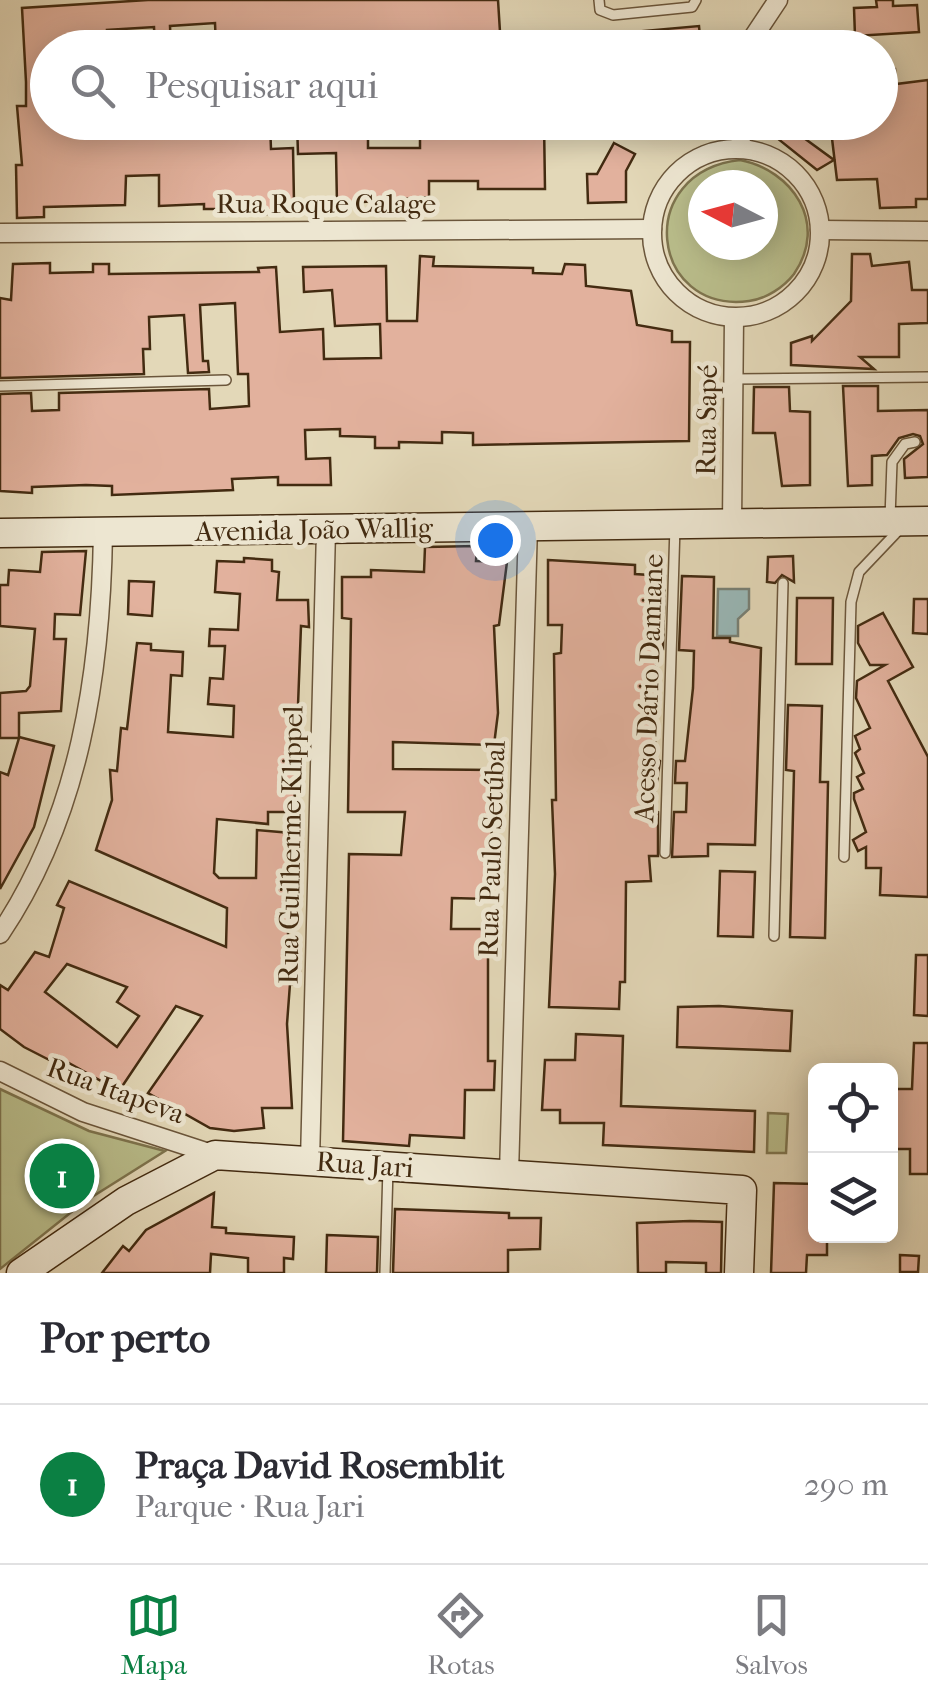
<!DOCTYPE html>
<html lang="pt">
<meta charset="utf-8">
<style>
body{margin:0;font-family:"IM FELL French Canon",serif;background:#f7f7f7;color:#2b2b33}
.controls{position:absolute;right:30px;bottom:30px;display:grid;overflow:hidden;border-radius:15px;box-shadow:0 5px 25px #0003}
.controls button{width:90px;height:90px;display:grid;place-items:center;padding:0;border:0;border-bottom:2px solid #e1e1e2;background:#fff;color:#2b2b33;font:50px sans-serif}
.compass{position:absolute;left:688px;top:170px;width:90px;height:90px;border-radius:50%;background:#fff;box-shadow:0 5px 25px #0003;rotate:276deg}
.you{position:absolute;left:495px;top:540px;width:35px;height:35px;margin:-25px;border:8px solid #fff;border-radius:50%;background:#1a73e8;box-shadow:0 0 0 15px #1a73e833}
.badge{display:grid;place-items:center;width:65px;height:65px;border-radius:50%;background:#0b8043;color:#fff;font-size:32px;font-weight:700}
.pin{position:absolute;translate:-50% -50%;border:5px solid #fff;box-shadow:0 2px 10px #0006}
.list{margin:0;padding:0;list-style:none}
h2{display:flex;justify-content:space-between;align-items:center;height:130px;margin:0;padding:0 40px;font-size:42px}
h2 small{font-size:32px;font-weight:400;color:#7c7c81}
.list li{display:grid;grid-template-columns:65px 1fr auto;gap:30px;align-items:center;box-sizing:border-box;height:160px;padding:0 40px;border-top:2px solid #e1e1e2}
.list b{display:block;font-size:38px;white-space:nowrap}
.list p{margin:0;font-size:32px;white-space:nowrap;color:#7c7c81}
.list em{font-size:32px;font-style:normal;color:#7c7c81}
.icon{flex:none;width:55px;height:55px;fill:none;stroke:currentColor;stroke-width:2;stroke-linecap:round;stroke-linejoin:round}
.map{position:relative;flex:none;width:928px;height:1273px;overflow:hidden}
.search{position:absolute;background:#fff;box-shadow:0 5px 25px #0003;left:30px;right:30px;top:30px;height:110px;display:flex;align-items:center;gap:25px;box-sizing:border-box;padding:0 35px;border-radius:55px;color:#7c7c81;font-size:38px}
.sheet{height:290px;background:#fff}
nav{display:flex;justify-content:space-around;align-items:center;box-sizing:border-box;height:140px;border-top:2px solid #e1e1e2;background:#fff;font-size:28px;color:#7c7c81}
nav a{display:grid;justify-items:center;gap:5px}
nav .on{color:#0b8043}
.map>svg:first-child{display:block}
.green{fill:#b9bd8b;stroke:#7e744e;stroke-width:2.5;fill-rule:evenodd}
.water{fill:#99b8b8;stroke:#778075;stroke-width:2.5}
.building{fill:#e2b19d;stroke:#432b11;stroke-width:2.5;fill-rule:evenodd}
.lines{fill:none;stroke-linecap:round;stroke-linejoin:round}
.lane-casing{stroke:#6b563b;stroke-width:12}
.street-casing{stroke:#6b563b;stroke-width:21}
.secondary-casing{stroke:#432b11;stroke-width:31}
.lane{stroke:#ede6d1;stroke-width:9}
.street{stroke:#ede6d1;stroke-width:18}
.secondary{stroke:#ede6d1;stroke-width:28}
.labels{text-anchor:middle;stroke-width:9;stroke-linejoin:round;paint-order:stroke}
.street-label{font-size:28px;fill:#432b11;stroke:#ede6d1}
</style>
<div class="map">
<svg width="928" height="1273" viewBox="0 0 928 1273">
<rect width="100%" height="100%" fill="#e3d8b8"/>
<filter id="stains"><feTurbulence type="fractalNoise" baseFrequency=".002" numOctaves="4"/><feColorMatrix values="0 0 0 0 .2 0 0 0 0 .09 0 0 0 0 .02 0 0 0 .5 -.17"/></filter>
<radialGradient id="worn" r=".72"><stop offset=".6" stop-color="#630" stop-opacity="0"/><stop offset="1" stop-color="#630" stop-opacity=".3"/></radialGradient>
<!-- green -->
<g class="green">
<path d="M740 160C792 170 829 223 794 274 784 287 766 299 749 301 650 314 633 172 740 160ZM703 185H763V245H703Z"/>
<path d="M0 1089 89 1131 165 1151 84 1202 0 1269Z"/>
<path d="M768 1113 788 1114 786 1153H767Z"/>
</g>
<!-- water -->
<path class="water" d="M718 589H749V609L738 619V636H717Z"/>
<!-- building -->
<g class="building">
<path d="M148 0H498L501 48H216L215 23 170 26 171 48H155L154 27 107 30 108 48H48V122H157L158 138H185L184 122H270L271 149 293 148 294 202 273 203V214L221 215V209H204V204L159 206V175L126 176 125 205 44 207V217L17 218 16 165H22L17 106H26V82L22 8Z"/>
<path d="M876 0H893V6L917 5 919 32 855 36 854 8 877 7Z"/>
<path d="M699 26 701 48H506V36L577 32V37Z"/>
<path d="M895 69 896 84 928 80V199H916V207L880 208 877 179 837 180 830 122H880V70Z"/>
<path d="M297 122H325L326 136H368V148H420V122H544L545 189H478V181H429V197L337 204 336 153 298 154Z"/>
<path d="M757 122H782L834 160 817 170Z"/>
<path d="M614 143 635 154 626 171V202L588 203 587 174H597Z"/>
<path d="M852 254H870L872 266 909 262 912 290H928V323L899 324V357H860L874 369 791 365V343L812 336V341L851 301Z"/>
<path d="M420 256 434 257 433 266 533 268V273L562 274 565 264 585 265 586 286 631 291 637 325 672 331V342H690L689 441 473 445V433L442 432V443L399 442V448H375V437L340 436V429L305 430 306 459 330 458 331 485H278V477L232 479 233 490 112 495V486L86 485 32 487V493L0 491V394L31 393 32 411 59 410V393L209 389 210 409 249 406 248 374H238L235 303 200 305 203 361H208L209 372 188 373 184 315 149 317 150 349H143L144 374 0 378V298L11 300 13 264 50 263V273L93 272V264H109V274L259 272 258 268 276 267 280 332 323 329 324 359 381 358 380 324 335 326 332 290 304 292 303 267 386 266 387 321H417Z"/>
<path d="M843 386H878V411L928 410V477L905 478 904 459 923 444 920 436 913 434 899 438 887 455 872 456V485L848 486Z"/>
<path d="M754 387H789L790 411 810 412V485L782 486 775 433H753Z"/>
<path d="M477 546 476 561 507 562 499 625 494 626 498 713 494 745 393 742V769L494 770 489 899 452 898 451 929H488V1061H495L494 1090H465L464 1138 410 1135 409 1146 343 1141 349 854 401 855 405 812H348L351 619 342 618V577H371V570L424 572 425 547Z"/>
<path d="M86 551 80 615 55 614 54 639H66L61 711 19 713V737L54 746 34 827 0 889V772L8 775 19 738H0V693L26 691 30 686 35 629 0 626V585H8L9 570 40 572 42 552Z"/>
<path d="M793 556 794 582 782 575 775 583 767 582 768 557Z"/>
<path d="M244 558 272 560V571L279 572 277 600H308L309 627 301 626 294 812H268V824L217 819 214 873 219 878H256L257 830 291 833 293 872H288L287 915 290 969H300L299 984H290L287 1024 292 1108H262L264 1128 234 1131 210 1128 148 1093 202 1016 176 1006 119 1091 69 1063 65 1068 24 1047 0 1029V985L8 990 35 952 49 957 64 908 57 905 69 881 226 947 227 908 96 850 112 800 110 770 117 771 121 728 127 729 137 643 151 644V650L183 652 182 676 171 675 168 732 233 737 234 706 208 704 210 678 223 679 225 646H209L210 629 238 630 240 594 215 592 217 561 244 562ZM67 964 127 987 117 1002 139 1016 117 1047 45 992Z"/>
<path d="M548 560 635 565V574L665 576 663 649H657L656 677 655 757 660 761 653 810 658 812V856H649L651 881 626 882 625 982H620L619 1009 549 1007 555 874 552 800H556L554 654 561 653 562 625H548Z"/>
<path d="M682 576 714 577 713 638H730V642L761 648 755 845 708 844V856L672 857 674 812H686L687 783H675L676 761H685L693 688 694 651 679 650Z"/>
<path d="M129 581 154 582 152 616 128 614Z"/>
<path d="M797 598H833L832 664H796Z"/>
<path d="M914 599H928V634L913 633Z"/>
<path d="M883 613 913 667 888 681 928 757V897L880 895 881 868H866V847L858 851 853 840 866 832 854 799V793L863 789 857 777 864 773 855 753 860 749 855 736 870 728 856 698 857 681 885 665H870L858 643V626Z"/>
<path d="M788 705 822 706 820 782H828L825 938 790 937 794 771 786 770Z"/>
<path d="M720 871 755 872 753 937 718 936Z"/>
<path d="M916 955H928V1016L914 1015Z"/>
<path d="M719 1006 792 1011 790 1051 677 1047 678 1007Z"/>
<path d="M576 1034 623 1036 621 1106 755 1111 754 1152 603 1145 604 1123H560V1110H542L545 1060H575Z"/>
<path d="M914 1043H928V1174H910V1149H895L896 1089H912Z"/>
<path d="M774 1183 816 1184V1236H827V1255H807L806 1273H771Z"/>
<path d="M214 1193 212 1227 226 1228V1233L294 1237 293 1259 284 1258V1273H248V1258L211 1254 210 1273H102L123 1246 129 1251 146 1230Z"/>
<path d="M395 1209 509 1213V1218H541L540 1249 508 1250V1273H393Z"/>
<path d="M690 1221 722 1222 721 1273H706V1263L666 1262V1273H638L637 1223Z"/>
<path d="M327 1235 378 1237 377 1273H326Z"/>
<path d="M900 1255 919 1256 918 1272H900Z"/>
</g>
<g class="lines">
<!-- lane casing -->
<g class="lane-casing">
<g id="lane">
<path d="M599 0 600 10 613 15 692 7 696 0"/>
<path d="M733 379 928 377"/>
<path d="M0 386 226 380"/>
<path d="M890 518 892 462 905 444 915 442"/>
<path d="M665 853 675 526"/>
<path d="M844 857 851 602 859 572 897 532"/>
<path d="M774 936 783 583"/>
<path d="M385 1273 388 1168"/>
</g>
</g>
<!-- street casing -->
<g class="street-casing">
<g id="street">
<path d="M746 48 778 0"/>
<path d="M740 122 741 148"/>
<circle cx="736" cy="233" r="84"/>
<path d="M820 230 928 231"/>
<path d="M0 233 652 229"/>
<path d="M732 523 734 318"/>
<path d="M0 934C80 815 101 673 103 532"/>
<path d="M0 1071 83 1112 215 1155"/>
<path d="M310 1161 326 530"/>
<path d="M509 1173 528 525"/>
</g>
</g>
<!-- secondary casing -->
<g class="secondary-casing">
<g id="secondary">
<path d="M0 533 928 521"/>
<path d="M21 1273 126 1201 215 1155 742 1190 739 1273"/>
</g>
</g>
<!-- lane -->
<use href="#lane" class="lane"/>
<!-- street -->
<use href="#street" class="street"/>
<!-- secondary -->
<use href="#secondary" class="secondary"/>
</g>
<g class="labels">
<!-- street labels -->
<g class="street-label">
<text x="326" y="213">Rua Roque Calage</text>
<text transform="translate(706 420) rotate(-89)" y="10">Rua Sapé</text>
<text transform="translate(314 529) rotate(-1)" y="10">Avenida João Wallig</text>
<text transform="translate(648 688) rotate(-88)" y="10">Acesso Dário Damiane</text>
<text transform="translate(290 845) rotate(-89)" y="10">Rua Guilherme Klippel</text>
<text transform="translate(491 849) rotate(-88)" y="10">Rua Paulo Setúbal</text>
<text transform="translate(116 1090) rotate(20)" y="10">Rua Itapeva</text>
<text transform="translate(365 1164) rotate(4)" y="10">Rua Jari</text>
</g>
</g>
<rect width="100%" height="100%" filter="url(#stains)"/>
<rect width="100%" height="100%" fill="url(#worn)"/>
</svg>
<div class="controls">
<button><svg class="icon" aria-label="locate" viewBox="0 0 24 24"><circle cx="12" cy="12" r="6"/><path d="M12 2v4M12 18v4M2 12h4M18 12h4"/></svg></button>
<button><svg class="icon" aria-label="layers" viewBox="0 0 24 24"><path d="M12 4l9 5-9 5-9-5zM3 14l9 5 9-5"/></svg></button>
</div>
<svg class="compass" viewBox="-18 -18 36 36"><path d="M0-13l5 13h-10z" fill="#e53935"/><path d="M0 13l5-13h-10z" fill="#7c7c81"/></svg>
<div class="you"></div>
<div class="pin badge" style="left:62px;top:1176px">1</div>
<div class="search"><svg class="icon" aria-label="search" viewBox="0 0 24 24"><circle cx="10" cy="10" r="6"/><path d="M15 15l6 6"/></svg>Pesquisar aqui</div>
</div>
<section class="sheet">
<h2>Por perto<small></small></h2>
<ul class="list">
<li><span class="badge">1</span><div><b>Praça David Rosemblit</b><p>Parque · Rua Jari</p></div><em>290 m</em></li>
</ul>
</section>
<nav>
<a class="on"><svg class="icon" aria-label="map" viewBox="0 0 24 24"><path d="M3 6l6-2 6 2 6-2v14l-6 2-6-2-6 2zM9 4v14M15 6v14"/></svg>Mapa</a>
<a><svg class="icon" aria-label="directions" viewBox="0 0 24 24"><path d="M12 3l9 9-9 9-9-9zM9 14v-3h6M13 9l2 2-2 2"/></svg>Rotas</a>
<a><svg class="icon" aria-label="saved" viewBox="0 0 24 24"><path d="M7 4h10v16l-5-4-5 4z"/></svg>Salvos</a>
</nav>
